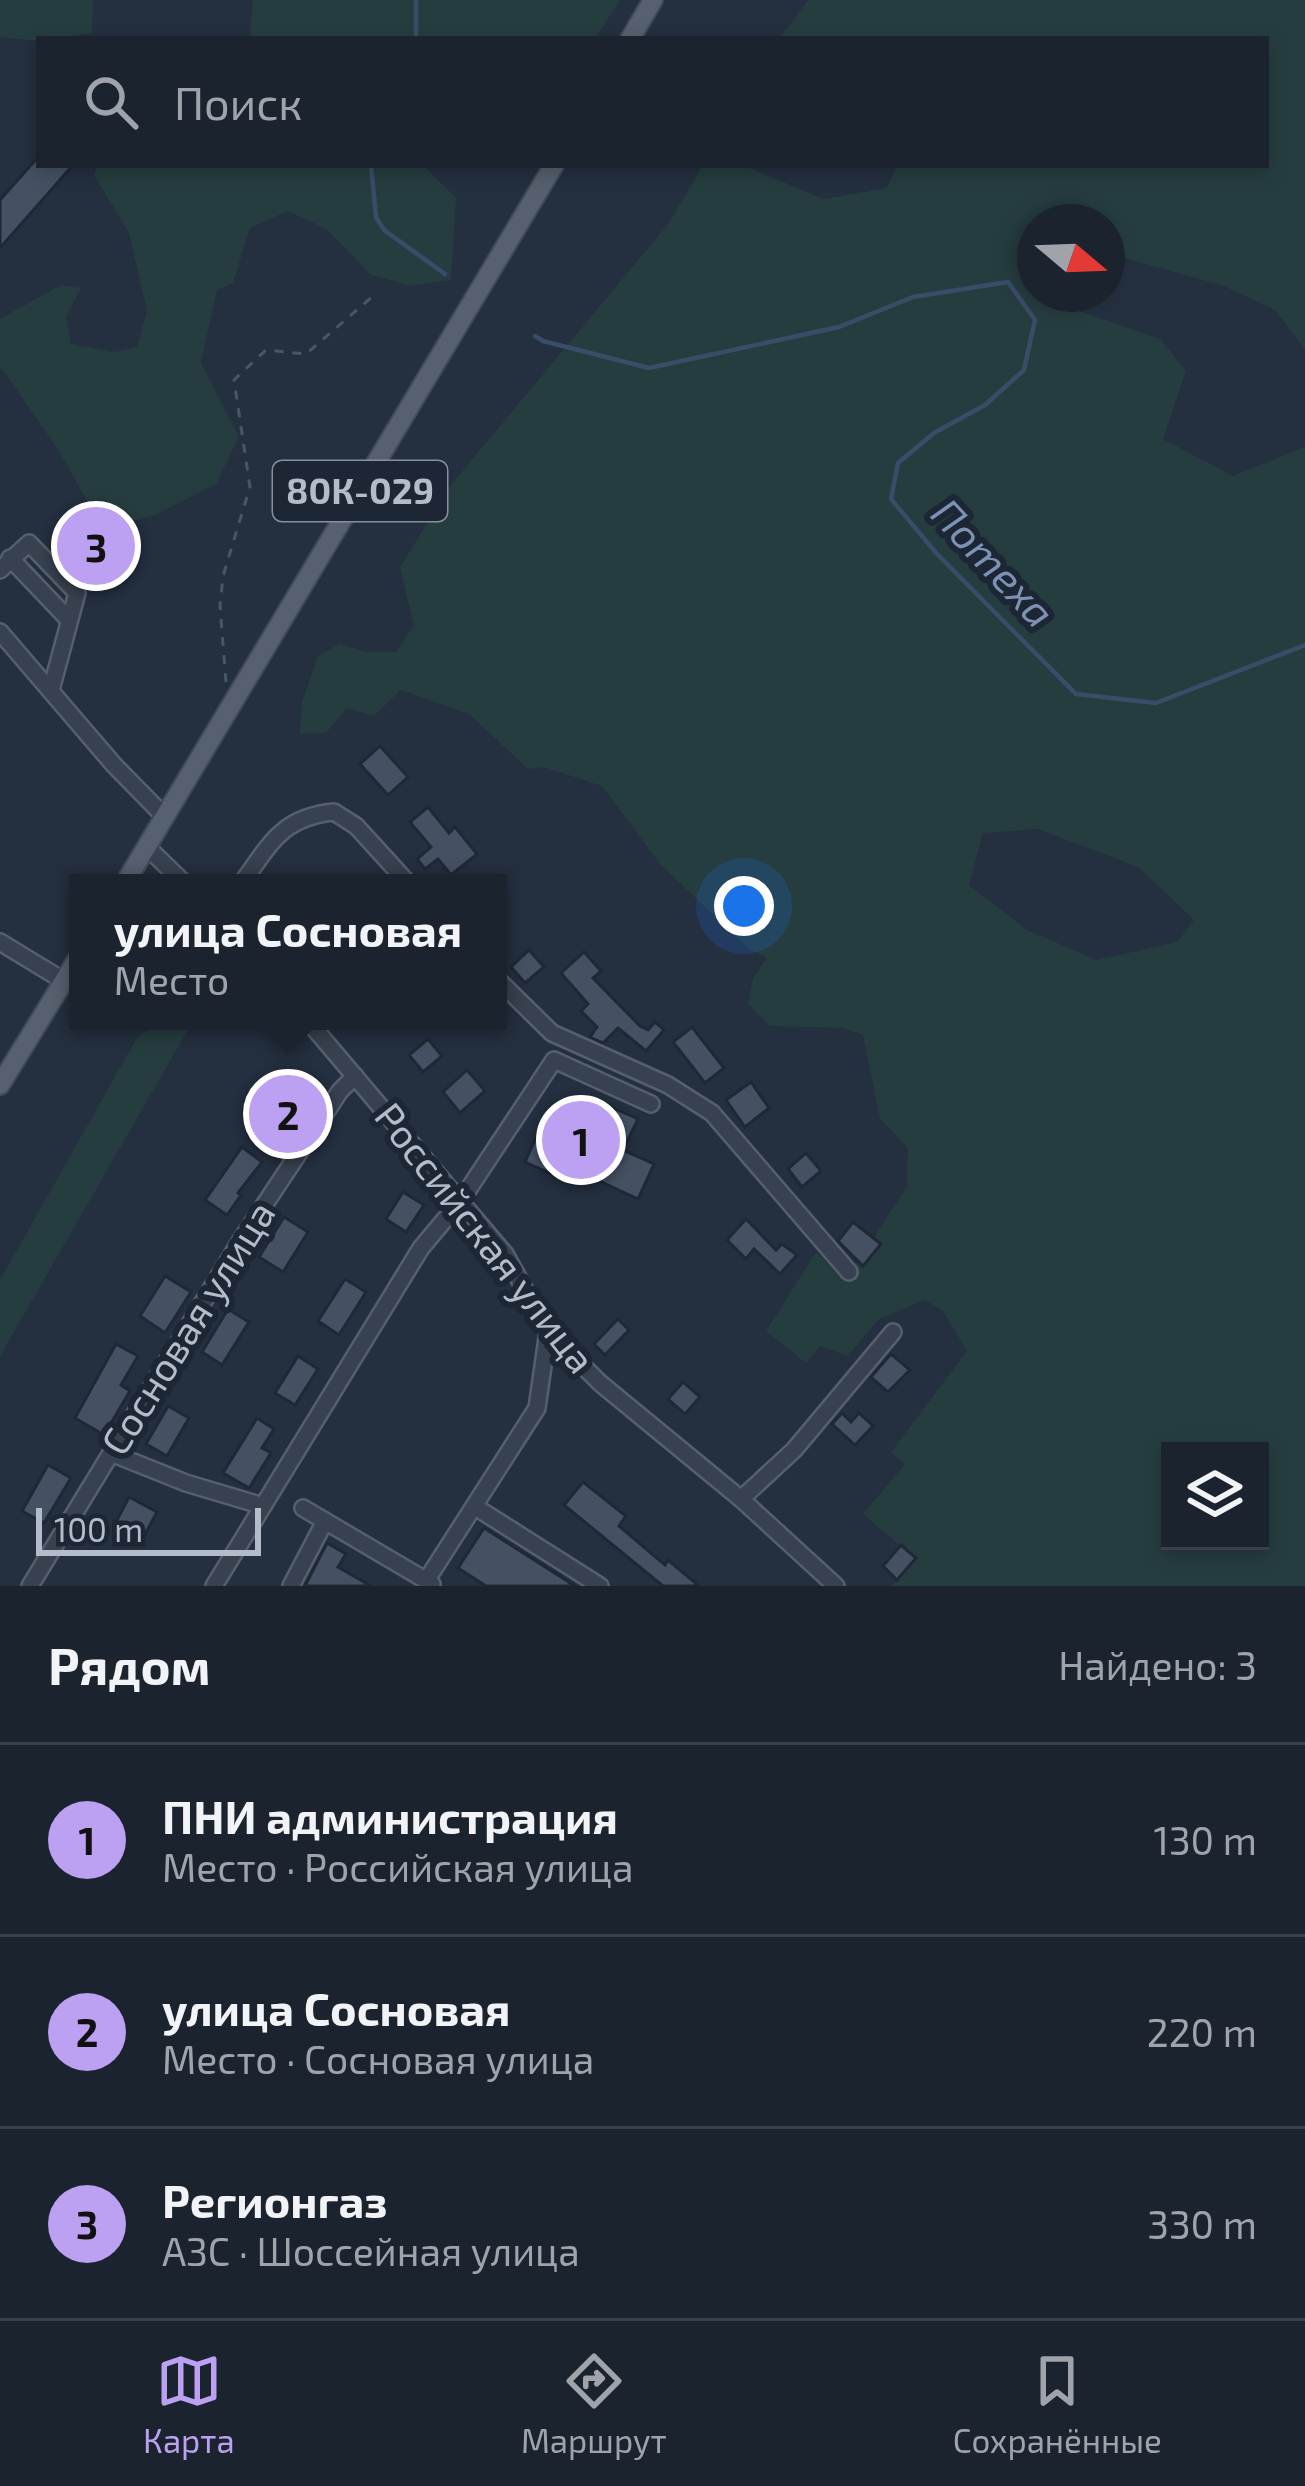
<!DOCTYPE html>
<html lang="ru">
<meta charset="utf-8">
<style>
body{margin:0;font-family:"Exo 2",sans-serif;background:#242b37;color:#f1f3f6}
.controls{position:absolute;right:36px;bottom:36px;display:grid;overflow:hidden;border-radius:0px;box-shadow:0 6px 18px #0003}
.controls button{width:108px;height:108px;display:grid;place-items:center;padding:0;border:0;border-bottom:3px solid #39404b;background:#1b232f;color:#f1f3f6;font:60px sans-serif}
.compass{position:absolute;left:1017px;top:204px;width:108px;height:108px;border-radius:50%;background:#1b232f;box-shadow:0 6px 18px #0003;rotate:109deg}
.scale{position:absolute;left:36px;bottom:30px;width:225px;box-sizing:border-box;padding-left:12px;border:6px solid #b4bcca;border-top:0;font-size:33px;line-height:42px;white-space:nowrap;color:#b4bcca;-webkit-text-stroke:9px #1d2634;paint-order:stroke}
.you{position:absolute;left:744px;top:906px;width:42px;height:42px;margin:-30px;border:9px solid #fff;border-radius:50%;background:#1a73e8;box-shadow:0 0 0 18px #1a73e833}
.badge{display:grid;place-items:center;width:78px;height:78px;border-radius:50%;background:#bca0f2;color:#111;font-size:39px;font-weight:700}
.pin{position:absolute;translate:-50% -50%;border:6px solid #fff;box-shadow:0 3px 12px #0006}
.popup{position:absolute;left:69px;top:874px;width:438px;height:156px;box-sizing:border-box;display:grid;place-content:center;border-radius:0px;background:#1b232f;filter:drop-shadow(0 3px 9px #0005);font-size:39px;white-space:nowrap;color:#a0a4aa}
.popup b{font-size:45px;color:#f1f3f6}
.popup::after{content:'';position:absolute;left:50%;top:100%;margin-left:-24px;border:24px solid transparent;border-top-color:#1b232f}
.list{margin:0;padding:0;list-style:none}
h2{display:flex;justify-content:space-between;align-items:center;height:156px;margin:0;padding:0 48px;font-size:51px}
h2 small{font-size:39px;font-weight:400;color:#a0a4aa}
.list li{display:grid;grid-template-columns:78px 1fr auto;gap:36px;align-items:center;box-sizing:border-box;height:192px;padding:0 48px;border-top:3px solid #39404b}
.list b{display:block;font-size:45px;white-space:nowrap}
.list p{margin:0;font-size:39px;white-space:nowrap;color:#a0a4aa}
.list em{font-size:39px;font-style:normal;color:#a0a4aa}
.icon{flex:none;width:66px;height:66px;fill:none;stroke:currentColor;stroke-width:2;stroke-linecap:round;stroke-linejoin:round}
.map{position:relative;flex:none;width:1305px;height:1586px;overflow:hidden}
.search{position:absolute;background:#1b232f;box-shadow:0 6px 18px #0003;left:36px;right:36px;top:36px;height:132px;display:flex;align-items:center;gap:30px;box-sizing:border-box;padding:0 42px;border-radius:0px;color:#a0a4aa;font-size:45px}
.sheet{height:732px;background:#1b232f}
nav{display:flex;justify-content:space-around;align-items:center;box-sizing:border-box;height:168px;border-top:3px solid #39404b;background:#1b232f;font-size:33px;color:#a0a4aa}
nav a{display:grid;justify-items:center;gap:6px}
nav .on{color:#bca0f2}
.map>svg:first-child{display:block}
.green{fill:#263d40;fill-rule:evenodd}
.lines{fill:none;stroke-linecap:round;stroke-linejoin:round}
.stream{stroke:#394c68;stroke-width:4.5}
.building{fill:#455163;stroke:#1f2836;stroke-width:3}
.minor-casing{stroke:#565f6d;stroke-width:20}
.major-casing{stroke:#414a58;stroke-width:22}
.path{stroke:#445a5d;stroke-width:3;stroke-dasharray:9 9;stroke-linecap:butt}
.minor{stroke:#38414f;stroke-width:15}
.major{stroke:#56606f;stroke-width:18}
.labels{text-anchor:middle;stroke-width:12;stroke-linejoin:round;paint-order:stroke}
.shield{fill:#1d2634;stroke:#878f9d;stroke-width:3}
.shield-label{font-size:36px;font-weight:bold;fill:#b4bcca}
.street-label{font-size:39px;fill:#b4bcca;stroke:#1d2634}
.water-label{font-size:42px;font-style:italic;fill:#7c92b2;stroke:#1d2634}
</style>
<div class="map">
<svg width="1305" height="1586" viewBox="0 0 1305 1586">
<rect width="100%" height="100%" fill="#242f3f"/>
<!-- green -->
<g class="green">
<path d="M0 0H93L92 33 39 41 0 37Z"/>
<path d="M253 0H620L595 39H250Z"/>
<path d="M808 0H1305V350L1275 310 1224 286 1107 253V222H1035V294H1057L1065 306 1160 339 1186 371 1163 439 1233 476 1305 447V1586H892L915 1558 863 1514 905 1464 891 1452 967 1351 943 1311 925 1300 879 1319 847 1356 820 1346 806 1363 766 1331 816 1252 845 1282 907 1186 908 1148 880 1119 863 1035 843 1028 770 1026 748 1004 753 978 767 958 749 949 660 864 602 786 544 767 528 769 469 714 401 690 374 716 347 708 326 733 300 734 302 702 318 656 339 644 367 652H396L414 625 400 568 446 491 669 223 703 165H743L823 199 887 188 897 165H1266V39H779ZM1038 829 1138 867 1194 920 1177 942 1097 960 1027 930 969 885 983 833ZM1170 1451H1260V1541H1170Z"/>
<path d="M97 165H423L456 198 451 280 411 286 371 275 326 229 288 211 250 228 233 283 217 290 201 363 239 437 216 484 153 516 123 523 86 499 59 451 0 366V319L61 285 81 288 66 317 71 344 114 352 137 347 147 311 129 233 94 175Z"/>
<path d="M162 1021H193L0 1356V1280L138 1036Z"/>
</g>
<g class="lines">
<!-- stream -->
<g class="stream">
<path d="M416 39V0"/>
<path d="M371 165 376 217 384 230 445 274"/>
<path d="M535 336 543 341 649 368 839 327 913 297 1008 282 1035 320 1024 370 985 405 934 433 898 463 891 499 937 554 1076 694 1156 703 1305 645"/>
</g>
</g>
<!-- building -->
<g class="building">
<path d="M39 156V165H73L0 248V200Z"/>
<path d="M380 746 408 777 388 795 360 764Z"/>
<path d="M428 807 449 833 455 827 477 854 451 875 438 859 425 869 417 859 431 847 410 822Z"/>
<path d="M529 950 544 967 525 983 511 967Z"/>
<path d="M584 952 601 971 593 978 640 1026 648 1030 655 1022 664 1030 646 1051 618 1028 603 1043 590 1037 597 1027 581 1011 588 1004 561 973Z"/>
<path d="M692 1027 724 1068 705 1083 673 1042Z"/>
<path d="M428 1039 442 1056 423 1072 409 1055Z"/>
<path d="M467 1070 485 1091 460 1113 443 1092Z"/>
<path d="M294 1078 319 1094 283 1150 258 1134Z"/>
<path d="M751 1082 769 1108 745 1127 726 1100Z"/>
<path d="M593 1099 638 1119 623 1150 654 1164 638 1199 578 1171 572 1183 525 1162 546 1115 579 1130Z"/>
<path d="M242 1147 262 1162 238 1193 241 1195 227 1215 205 1200Z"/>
<path d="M806 1153 821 1171 802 1187 788 1169Z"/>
<path d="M403 1192 424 1205 406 1232 386 1219Z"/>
<path d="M284 1217 308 1232 283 1272 259 1257Z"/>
<path d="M746 1219 776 1250 782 1244 797 1255 780 1274 754 1249 746 1259 727 1240Z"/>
<path d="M853 1222 881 1244 863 1266 838 1241Z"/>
<path d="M165 1276 191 1292 165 1333 140 1316Z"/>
<path d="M345 1279 366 1292 339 1335 318 1321Z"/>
<path d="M228 1309 249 1322 222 1365 202 1352Z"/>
<path d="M618 1319 629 1330 605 1355 594 1344Z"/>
<path d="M116 1344 138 1356 121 1385 130 1391 104 1435 75 1418Z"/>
<path d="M891 1354 910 1370 888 1392 871 1377Z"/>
<path d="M298 1356 318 1369 295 1405 275 1393Z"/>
<path d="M683 1382 700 1397 685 1414 668 1399Z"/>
<path d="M168 1406 189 1418 167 1456 146 1444Z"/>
<path d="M842 1413 851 1422 859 1413 873 1426 855 1445 832 1424Z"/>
<path d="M257 1418 274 1429 262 1448 271 1453 249 1488 223 1473Z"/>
<path d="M48 1465 71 1478 44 1523 22 1511Z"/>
<path d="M583 1482 626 1516 619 1526 665 1565 668 1560 699 1586H663L564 1505Z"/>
<path d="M129 1497 157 1512 144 1536 116 1522Z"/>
<path d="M484 1528 575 1586H486L458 1568Z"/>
<path d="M327 1543 346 1554 338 1567 371 1586H305Z"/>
<path d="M901 1545 916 1558 897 1580 883 1566Z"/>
</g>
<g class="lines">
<!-- minor casing -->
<g class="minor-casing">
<g id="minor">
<path d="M10 558 69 620"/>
<path d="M0 570 29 543 77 593 51 690"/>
<path d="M0 632 114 765 165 817"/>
<path d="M147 847 184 883"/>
<path d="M242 883C270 844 282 817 334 812L356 826 408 883"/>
<path d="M0 942 64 981"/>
<path d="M498 980 552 1033 668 1085 712 1113 849 1272"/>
<path d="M308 1021 505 1254 548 1331 600 1383 741 1499 836 1586"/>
<path d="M111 1453 186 1483 263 1506"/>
<path d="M741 1499 794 1450 893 1332"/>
<path d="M303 1508 432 1584"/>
<path d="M477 1508 600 1586"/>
<path d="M426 1581 537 1408 548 1331"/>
<path d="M30 1586 241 1240 340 1091 355 1076"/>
<path d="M214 1586 421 1248 462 1199 554 1060 651 1104"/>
<path d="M291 1586 325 1521"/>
</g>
</g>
<!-- major casing -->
<g class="major-casing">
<g id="major">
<path d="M630 39 653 0"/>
<path d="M125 883 554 165"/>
<path d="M0 1085 78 958"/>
</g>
</g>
<!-- path -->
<path class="path" d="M226 682 220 606 223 576 250 487 234 380 266 350 306 354 373 296"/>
<!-- minor -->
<use href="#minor" class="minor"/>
<!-- major -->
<use href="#major" class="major"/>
</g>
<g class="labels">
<!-- shield labels -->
<rect class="shield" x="273" y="461" width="174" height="60" rx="9"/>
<g class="shield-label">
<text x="360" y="504">80К-029</text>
</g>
<!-- street labels -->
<g class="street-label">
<text transform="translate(485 1238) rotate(52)" y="14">Российская улица</text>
<text transform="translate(188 1328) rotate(-58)" y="14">Сосновая улица</text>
</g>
<!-- water labels -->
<g class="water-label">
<text transform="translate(993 563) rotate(47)" y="15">Потеха</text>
</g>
</g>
</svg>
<div class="controls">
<button><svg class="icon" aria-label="layers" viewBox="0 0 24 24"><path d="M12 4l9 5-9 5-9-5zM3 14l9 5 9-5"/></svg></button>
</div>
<svg class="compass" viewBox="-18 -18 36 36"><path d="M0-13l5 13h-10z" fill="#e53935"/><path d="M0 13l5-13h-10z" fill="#a0a4aa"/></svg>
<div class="scale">100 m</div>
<div class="you"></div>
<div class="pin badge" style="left:581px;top:1140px">1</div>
<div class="pin badge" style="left:288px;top:1114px">2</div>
<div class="popup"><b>улица Сосновая</b>Место</div>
<div class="pin badge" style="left:96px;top:546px">3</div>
<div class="search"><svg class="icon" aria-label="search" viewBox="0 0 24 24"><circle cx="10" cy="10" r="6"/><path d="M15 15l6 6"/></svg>Поиск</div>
</div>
<section class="sheet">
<h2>Рядом<small>Найдено: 3</small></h2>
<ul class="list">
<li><span class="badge">1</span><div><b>ПНИ администрация</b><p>Место · Российская улица</p></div><em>130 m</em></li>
<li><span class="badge">2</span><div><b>улица Сосновая</b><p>Место · Сосновая улица</p></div><em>220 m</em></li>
<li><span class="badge">3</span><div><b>Регионгаз</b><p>АЗС · Шоссейная улица</p></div><em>330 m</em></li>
</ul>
</section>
<nav>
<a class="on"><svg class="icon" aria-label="map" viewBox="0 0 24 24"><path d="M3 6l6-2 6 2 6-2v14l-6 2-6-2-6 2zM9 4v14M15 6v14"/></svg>Карта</a>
<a><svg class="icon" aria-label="directions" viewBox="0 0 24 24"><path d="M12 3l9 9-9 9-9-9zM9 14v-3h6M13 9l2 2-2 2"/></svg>Маршрут</a>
<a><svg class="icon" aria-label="saved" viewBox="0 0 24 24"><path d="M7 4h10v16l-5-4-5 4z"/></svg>Сохранённые</a>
</nav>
